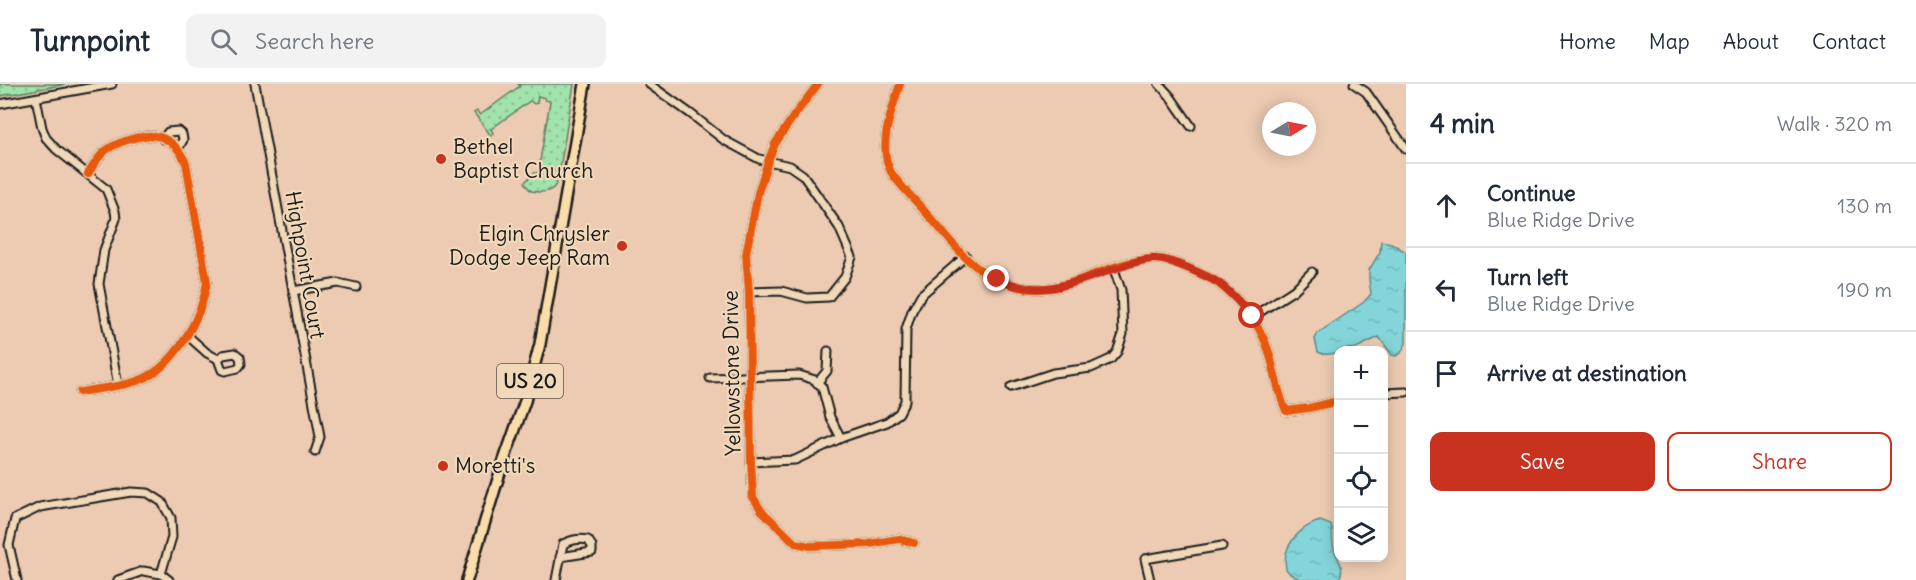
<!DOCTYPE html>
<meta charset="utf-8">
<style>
body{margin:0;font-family:Delius,sans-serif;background:#f2f2f3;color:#1f2937}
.controls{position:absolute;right:18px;bottom:18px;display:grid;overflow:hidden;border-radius:12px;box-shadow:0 3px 15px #0003}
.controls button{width:54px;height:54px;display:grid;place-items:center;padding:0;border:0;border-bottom:2px solid #e0e1e3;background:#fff;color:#1f2937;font:30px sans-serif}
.compass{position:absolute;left:1262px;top:18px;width:54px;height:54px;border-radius:50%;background:#fff;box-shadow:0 3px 15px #0003;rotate:80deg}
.stop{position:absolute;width:18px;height:18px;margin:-14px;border:4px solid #c8321e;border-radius:50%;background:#fff}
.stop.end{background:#c8321e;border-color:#fff;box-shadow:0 2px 6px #0008}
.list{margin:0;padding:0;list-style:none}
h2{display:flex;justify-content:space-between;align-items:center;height:78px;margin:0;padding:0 24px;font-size:26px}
h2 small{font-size:20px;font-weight:400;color:#747a83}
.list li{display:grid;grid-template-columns:39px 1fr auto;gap:18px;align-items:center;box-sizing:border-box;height:84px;padding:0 24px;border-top:2px solid #e0e1e3}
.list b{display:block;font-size:22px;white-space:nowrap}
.list p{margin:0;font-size:20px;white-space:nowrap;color:#747a83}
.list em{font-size:20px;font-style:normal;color:#747a83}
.actions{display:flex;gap:12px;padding:18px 24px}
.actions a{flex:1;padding:14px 0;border:2px solid #c8321e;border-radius:12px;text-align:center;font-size:21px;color:#c8321e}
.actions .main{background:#c8321e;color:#fff}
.icon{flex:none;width:33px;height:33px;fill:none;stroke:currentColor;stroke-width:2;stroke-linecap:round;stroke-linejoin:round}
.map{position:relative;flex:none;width:1406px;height:496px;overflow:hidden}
header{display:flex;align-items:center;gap:36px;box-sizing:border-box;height:84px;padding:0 30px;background:#fff;border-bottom:2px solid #e0e1e3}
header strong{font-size:28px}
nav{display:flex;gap:33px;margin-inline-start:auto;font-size:21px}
.search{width:420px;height:54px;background:#f2f2f3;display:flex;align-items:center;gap:15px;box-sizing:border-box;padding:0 21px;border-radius:12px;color:#747a83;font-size:22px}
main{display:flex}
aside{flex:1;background:#fff}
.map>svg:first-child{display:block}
.grass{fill:url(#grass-dots);stroke:#5f7f64;stroke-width:1.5}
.water{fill:url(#water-ripples);stroke:#5a8b8d;stroke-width:1.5}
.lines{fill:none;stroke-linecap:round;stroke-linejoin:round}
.minor-casing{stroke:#1c1c1c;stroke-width:11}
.highway-casing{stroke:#1c1c1c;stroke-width:14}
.minor{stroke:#f0d8b8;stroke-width:7}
.highway{stroke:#fbddab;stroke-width:9}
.cycleway-casing{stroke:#f0d8b8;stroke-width:11}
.cycleway{stroke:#e8590c;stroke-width:8}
.route{stroke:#c8321e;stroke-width:8}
.poi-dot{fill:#c8321e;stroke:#f0d8b8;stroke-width:2}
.labels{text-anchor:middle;stroke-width:4.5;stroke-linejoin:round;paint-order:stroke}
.shield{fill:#f0d8b8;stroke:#5c544b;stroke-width:1.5}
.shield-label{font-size:20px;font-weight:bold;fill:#1c1c1c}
.poi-label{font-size:21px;fill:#1c1c1c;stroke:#f0d8b8;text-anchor:start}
.street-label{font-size:21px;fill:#1c1c1c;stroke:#f0d8b8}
</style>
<header>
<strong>Turnpoint</strong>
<div class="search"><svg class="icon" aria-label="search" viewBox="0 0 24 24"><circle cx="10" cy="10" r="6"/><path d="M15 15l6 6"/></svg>Search here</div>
<nav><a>Home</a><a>Map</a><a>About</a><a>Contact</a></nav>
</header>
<main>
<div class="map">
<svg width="1406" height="496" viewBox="0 0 1406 496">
<defs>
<pattern id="grass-dots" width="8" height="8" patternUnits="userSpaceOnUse" patternTransform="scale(1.5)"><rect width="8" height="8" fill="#a2e2ab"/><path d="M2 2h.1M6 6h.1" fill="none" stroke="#8bc193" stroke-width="1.8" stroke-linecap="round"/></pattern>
<pattern id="water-ripples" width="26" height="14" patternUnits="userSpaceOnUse" patternTransform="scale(1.5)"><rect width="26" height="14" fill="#83d5d9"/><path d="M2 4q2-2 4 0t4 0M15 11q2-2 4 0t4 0" fill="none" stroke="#71b6ba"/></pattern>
</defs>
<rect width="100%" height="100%" fill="#edcbb2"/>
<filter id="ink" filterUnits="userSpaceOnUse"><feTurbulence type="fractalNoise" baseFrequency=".0167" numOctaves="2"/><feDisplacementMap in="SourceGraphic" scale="12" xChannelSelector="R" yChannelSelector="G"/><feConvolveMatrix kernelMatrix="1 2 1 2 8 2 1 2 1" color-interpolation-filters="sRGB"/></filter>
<g filter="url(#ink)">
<!-- grass -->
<g class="grass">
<path d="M0 0H67L0 12Z"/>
<path d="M518 0H574L558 96C554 109 543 109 531 107L525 100V98L534 89H538L550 17 545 16V14L538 12 537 19 534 20 530 17 491 45 493 49 491 52 474 29 477 27 480 31 520 2Z"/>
</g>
<!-- water -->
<g class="water">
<path d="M1381 157 1391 159 1406 168V259L1401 269 1396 272 1392 271 1379 253 1356 264 1338 266V268C1331 270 1325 272 1318 268L1315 255 1318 249 1364 218 1371 210 1369 195V186L1380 168Z"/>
<path d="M1320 437 1331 441C1334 449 1331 457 1334 465 1337 476 1347 484 1338 496H1301L1290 490 1286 485C1281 463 1299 443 1320 437Z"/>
</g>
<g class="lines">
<!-- minor casing -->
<g class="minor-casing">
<g id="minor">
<path d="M255 0 320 353 315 368"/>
<path d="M649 0 691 30 724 56 759 75 790 82 803 91 839 143 852 173 845 193 829 213 807 214 781 207 749 208"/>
<path d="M818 0 793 33 775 60 768 77 758 109 746 170 749 208 751 378 753 413 761 426 795 459 810 462 869 460 899 455 914 459"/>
<path d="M900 0C892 26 877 62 891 88 898 100 917 118 927 130 944 148 963 176 984 188 1054 231 1088 179 1153 175 1167 174 1184 182 1196 188 1204 192 1214 195 1220 201 1246 220 1265 248 1272 279 1276 295 1279 311 1286 327L1309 324 1338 317"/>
<path d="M1159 0 1170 12 1191 42"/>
<path d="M1354 0 1366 8 1406 65"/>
<path d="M36 14 42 44 46 54 56 65 106 105 115 127 116 135 104 166 99 200 118 301"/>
<path d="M0 20 112 0"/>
<path d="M163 55 168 48 178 47 182 50 183 56 178 65"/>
<path d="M293 207 338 199 356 203"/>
<path d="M1252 233 1294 206 1312 188"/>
<path d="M188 252 207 269 218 275 222 286 225 287 238 284 241 280 240 273 235 269 223 271 218 275"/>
<path d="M710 294 799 291 815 296 822 303 830 333 841 354"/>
<path d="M817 299 827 287 828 267"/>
<path d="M1011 303 1053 289 1091 284 1111 275 1117 268 1123 250 1121 206 1114 185"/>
<path d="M80 308C100 304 122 303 140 296 175 283 202 233 207 198L186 79C181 68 173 57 160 53 145 48 112 59 102 70 96 76 92 84 88 90"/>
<path d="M1384 309 1406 308"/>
<path d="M751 378 795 376 841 354 887 338 899 329 905 317 906 245 912 227 921 211 966 172"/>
<path d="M17 496 9 461 15 435 40 423 131 408 148 409 162 418 171 434 172 453 161 490 169 496"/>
<path d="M118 496 143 487 161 490"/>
<path d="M556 496 563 460C571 456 579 454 588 456L592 462V468L560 473"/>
<path d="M1150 496 1145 475 1222 462"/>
</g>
</g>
<!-- highway casing -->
<g class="highway-casing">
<path id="highway" d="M467 496 502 382 525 317 540 260 585 0"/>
</g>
<!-- minor -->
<use href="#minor" class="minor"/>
<!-- highway -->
<use href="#highway" class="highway"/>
<!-- cycleway casing -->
<g class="cycleway-casing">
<g id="cycleway">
<path d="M818 0 793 33 775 60 768 77 758 109 746 170 749 208 751 378 753 413 761 426 795 459 810 462 869 460 899 455 914 459"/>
<path d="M900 0C892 26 877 62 891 88 898 100 917 118 927 130 944 148 963 176 984 188 1054 231 1088 179 1153 175 1167 174 1184 182 1196 188 1204 192 1214 195 1220 201 1246 220 1265 248 1272 279 1276 295 1279 311 1286 327L1309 324 1338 317"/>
<path d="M80 308C100 304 122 303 140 296 175 283 202 233 207 198L186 79C181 68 173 57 160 53 145 48 112 59 102 70 96 76 92 84 88 90"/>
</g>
</g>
<!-- cycleway -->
<use href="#cycleway" class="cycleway"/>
</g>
</g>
<g class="lines" filter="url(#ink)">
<!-- route -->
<path class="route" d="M997 195C1043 216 1077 197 1120 183 1131 179 1145 174 1156 175 1172 176 1207 191 1220 200 1232 209 1242 222 1252 232"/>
</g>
<!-- markers -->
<g class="poi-dot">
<circle cx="441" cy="75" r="6"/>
<circle cx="622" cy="162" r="6"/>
<circle cx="443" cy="382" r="6"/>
</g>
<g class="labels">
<!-- shield labels -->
<rect class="shield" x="497" y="280" width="66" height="34" rx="4.5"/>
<g class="shield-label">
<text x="530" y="304">US 20</text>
</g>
<!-- poi labels -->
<g class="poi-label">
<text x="453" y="70">Bethel<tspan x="453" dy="24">Baptist Church</tspan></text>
<text x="610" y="157" text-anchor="end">Elgin Chrysler<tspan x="610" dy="24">Dodge Jeep Ram</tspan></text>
<text x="455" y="389">Moretti's</text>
</g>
<!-- street labels -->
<g class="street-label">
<text transform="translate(305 181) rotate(80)" y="7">Highpoint Court</text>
<text transform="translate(732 289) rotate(-91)" y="7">Yellowstone Drive</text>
</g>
</g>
</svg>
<div class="controls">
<button>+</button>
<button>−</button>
<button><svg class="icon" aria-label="locate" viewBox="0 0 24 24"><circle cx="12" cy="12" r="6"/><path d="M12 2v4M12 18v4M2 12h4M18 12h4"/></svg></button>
<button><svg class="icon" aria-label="layers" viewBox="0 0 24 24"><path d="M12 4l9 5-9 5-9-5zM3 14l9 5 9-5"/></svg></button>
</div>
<svg class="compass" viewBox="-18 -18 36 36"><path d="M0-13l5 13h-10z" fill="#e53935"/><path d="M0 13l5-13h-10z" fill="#747a83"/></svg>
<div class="stop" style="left:1252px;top:232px"></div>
<div class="stop end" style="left:997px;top:195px"></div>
</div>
<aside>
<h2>4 min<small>Walk · 320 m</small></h2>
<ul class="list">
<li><svg class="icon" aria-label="ahead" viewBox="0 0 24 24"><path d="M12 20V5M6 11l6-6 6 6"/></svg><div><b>Continue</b><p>Blue Ridge Drive</p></div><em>130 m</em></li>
<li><svg class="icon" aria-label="left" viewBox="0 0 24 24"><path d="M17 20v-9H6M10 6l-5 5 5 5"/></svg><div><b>Turn left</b><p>Blue Ridge Drive</p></div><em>190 m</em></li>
<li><svg class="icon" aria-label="arrive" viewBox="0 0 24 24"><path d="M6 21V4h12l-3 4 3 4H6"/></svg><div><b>Arrive at destination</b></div></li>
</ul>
<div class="actions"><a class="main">Save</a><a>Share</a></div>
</aside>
</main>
